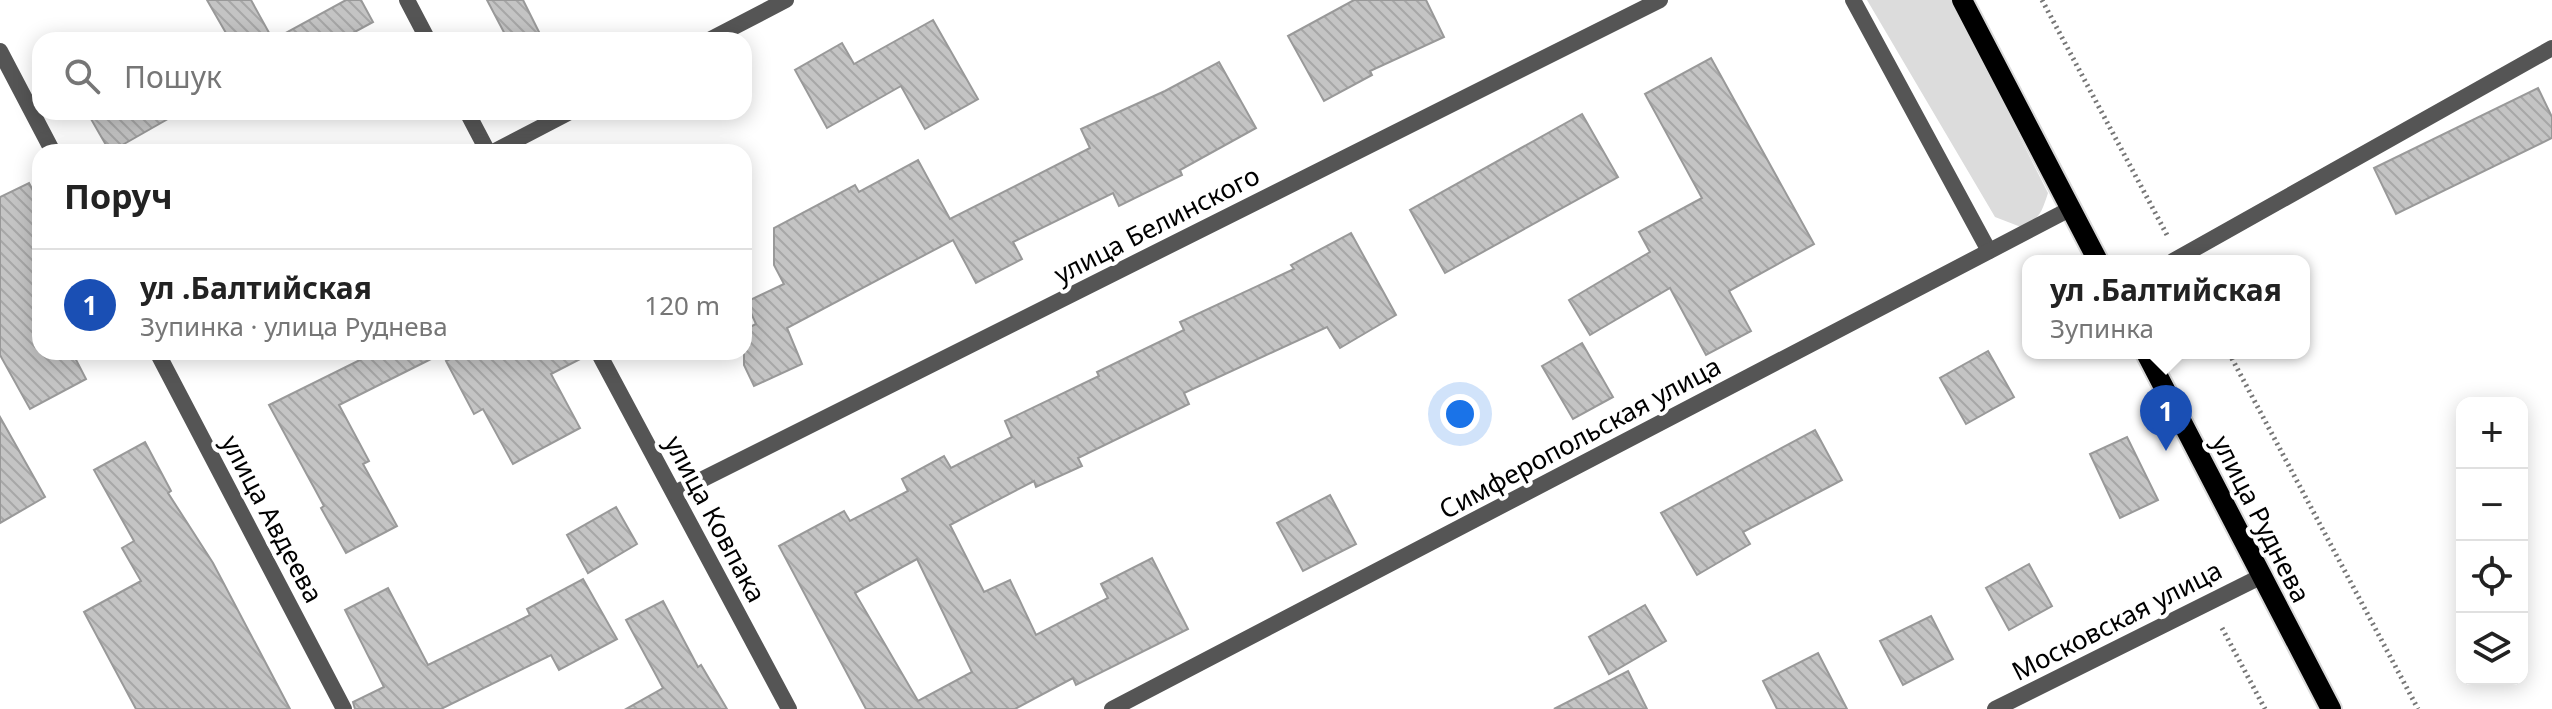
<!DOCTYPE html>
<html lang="uk">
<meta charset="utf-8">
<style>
body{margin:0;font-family:"Noto Sans",sans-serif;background:#f2f2f2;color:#222}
.controls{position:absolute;right:24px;bottom:24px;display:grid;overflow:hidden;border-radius:16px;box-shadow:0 4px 20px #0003}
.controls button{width:72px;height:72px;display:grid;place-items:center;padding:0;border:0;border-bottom:2px solid #e0e0e0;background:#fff;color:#222;font:40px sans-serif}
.you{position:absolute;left:1460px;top:414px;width:28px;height:28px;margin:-20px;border:6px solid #fff;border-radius:50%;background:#1a73e8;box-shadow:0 0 0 12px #1a73e833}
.badge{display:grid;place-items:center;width:52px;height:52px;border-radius:50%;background:#000;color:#fff;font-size:26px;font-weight:700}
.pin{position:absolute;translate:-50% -66px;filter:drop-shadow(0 2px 4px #0008)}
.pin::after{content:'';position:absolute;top:42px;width:28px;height:24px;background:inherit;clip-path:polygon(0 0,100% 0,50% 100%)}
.popup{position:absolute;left:2022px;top:255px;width:288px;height:104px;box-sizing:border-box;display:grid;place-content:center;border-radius:16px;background:#fff;filter:drop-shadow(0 2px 6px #0005);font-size:26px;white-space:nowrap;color:#767676}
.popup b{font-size:30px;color:#222}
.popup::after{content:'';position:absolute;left:50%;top:100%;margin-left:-16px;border:16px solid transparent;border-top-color:#fff}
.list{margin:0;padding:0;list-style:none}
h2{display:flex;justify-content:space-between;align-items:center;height:104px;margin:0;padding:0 32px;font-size:34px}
h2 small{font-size:26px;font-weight:400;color:#767676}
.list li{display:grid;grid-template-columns:52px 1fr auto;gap:24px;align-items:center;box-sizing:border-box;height:112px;padding:0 32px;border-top:2px solid #e0e0e0}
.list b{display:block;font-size:30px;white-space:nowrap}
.list p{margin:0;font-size:26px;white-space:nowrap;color:#767676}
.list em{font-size:26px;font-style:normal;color:#767676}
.icon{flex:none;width:44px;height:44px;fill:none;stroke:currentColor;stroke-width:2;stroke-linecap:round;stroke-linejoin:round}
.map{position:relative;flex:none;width:2552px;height:709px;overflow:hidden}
.search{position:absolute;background:#fff;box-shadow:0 4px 20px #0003;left:32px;top:32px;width:720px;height:88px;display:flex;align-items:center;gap:20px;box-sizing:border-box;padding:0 28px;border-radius:24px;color:#767676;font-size:30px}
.panel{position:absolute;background:#fff;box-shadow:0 4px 20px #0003;left:32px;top:144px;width:720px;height:216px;border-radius:24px}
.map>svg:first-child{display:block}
.green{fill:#dcdcdc}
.building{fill:url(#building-back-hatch);stroke:#999;stroke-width:2;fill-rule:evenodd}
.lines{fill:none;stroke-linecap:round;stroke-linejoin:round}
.primary-casing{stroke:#dbdbdb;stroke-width:24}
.path{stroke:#777;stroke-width:5;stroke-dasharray:2 4;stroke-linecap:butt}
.service{stroke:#555;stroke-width:16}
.minor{stroke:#555;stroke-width:16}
.primary{stroke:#000;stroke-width:20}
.labels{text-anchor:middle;stroke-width:8;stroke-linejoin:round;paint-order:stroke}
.street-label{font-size:26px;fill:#000;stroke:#fff}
</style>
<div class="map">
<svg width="2552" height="709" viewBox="0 0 2552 709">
<defs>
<pattern id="building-back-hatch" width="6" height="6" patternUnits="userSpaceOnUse" patternTransform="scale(2)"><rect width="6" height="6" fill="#c4c4c4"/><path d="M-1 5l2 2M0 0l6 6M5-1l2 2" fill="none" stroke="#a7a7a7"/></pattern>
</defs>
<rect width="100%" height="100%" fill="#fff"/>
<!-- green -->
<path class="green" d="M1867 0H1951L2048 193C2042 211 2040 220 2021 227L1995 217Z"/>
<!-- building -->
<g class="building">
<path d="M207 0H251L273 40 346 0H361L373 22 340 40H230Z"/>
<path d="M487 0H523L543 40H508Z"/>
<path d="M1354 0H1426L1444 37 1370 71 1372 75 1324 101 1288 36Z"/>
<path d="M933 20 978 99 925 129 901 86 827 128 795 70 842 43 854 64Z"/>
<path d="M1711 58 1814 244 1729 291 1751 331 1706 355 1670 288 1590 335 1569 300 1650 252 1639 232 1702 198 1645 94Z"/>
<path d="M1219 62 1256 128 1180 170 1182 175 1119 206 1113 193 1013 242 1022 259 976 283 953 240 787 328 802 364 754 386 744 365V330L756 324 746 302 784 284 774 265V228L855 185 859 192 918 160 950 219 1090 148 1081 129 1165 91Z"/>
<path d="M2538 88 2552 117V138L2396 214 2374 168Z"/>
<path d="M87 112H180L110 152Z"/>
<path d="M1582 114 1618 177 1445 273 1410 210Z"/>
<path d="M29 183 40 204V352H72L86 379 30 409 0 355V197Z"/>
<path d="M1351 233 1396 315 1340 348 1327 327 1184 393 1189 404 1078 458 1082 466 1036 487 1034 481 950 525 984 592 1010 580 1036 635 1108 598 1101 584 1152 558 1188 629 1076 685 1073 678 1015 709H866L779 546 844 511 850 521 908 491 902 479 944 456 951 468 1012 437 1005 421 1099 376 1097 372 1184 330 1180 322 1294 269 1291 265ZM917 559 972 672 918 701 855 593Z"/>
<path d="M1582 343 1613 397 1573 419 1542 366Z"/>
<path d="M1988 351 2014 397 1966 424 1940 378Z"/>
<path d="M376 352H445L339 405 369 461 363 464 397 526 346 553 321 508 324 506 269 405Z"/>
<path d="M464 352H587L588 355 551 374 580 428 513 464 483 409 474 414 446 361Z"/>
<path d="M0 417 45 497 0 523Z"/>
<path d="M1815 430 1842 480 1743 532 1750 544 1697 575 1661 513Z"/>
<path d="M2127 437 2158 500 2120 518 2090 454Z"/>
<path d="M145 442 171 491 168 493 213 563 290 709H136L84 612 141 581 122 548 134 541 94 470Z"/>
<path d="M1330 495 1356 544 1303 571 1277 523Z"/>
<path d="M616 507 637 544 588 573 567 535Z"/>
<path d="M2029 564 2052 606 2009 630 1986 588Z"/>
<path d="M583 579 617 639 559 670 551 655 441 709H355L353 702 384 687 345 610 388 588 428 665 530 615 527 609Z"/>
<path d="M663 601 698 667 701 665 727 709H626L663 688 626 620Z"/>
<path d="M1645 605 1666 641 1609 674 1589 637Z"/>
<path d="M1931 616 1953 659 1903 685 1880 641Z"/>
<path d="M1818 653 1847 709H1777L1763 681Z"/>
<path d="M1628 671 1647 709H1554Z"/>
</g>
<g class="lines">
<!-- primary casing -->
<g class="primary-casing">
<g id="primary">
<path d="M1962 0 2098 261"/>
<path d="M2146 353 2331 709"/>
</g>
</g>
<!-- path -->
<g class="path">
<path d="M2042 0 2167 235"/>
<path d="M2229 353 2418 709"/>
<path d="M2222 628 2265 709"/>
</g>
<!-- service -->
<g class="service">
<path d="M1853 0 1989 251"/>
<path d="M2173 261 2552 48"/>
</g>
<!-- minor -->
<g class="minor">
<path d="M407 0 428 40"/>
<path d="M709 40 786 0"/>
<path d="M0 51 53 152"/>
<path d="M467 112 488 152"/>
<path d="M493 152 570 112"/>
<path d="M157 352 344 709"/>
<path d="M598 352 789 709"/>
<path d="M675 493 1660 0"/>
<path d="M1112 709 2070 209"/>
<path d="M1995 709 2260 577"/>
</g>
<!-- primary -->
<use href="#primary" class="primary"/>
</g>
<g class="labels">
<!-- street labels -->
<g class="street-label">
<text transform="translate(1157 225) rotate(-27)" y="9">улица Белинского</text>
<text transform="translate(1580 438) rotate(-28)" y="9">Симферопольская улица</text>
<text transform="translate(272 519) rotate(62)" y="9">улица Авдеева</text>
<text transform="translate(715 519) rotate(62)" y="9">улица Ковпака</text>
<text transform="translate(2261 519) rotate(63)" y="9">улица Руднева</text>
<text transform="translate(2117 621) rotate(-27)" y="9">Московская улица</text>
</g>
</g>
</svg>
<div class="controls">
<button>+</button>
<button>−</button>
<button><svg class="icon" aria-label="locate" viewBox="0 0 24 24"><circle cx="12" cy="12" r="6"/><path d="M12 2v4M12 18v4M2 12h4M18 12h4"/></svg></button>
<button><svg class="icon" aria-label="layers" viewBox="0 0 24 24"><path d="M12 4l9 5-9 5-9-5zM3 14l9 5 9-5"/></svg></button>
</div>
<div class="you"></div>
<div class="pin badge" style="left:2166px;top:451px;background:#1a4fb4">1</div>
<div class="popup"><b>ул .Балтийская</b>Зупинка</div>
<div class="search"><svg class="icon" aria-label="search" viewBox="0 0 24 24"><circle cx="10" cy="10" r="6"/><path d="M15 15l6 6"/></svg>Пошук</div>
<section class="panel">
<h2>Поруч<small></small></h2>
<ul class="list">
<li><span class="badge" style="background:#1a4fb4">1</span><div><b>ул .Балтийская</b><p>Зупинка · улица Руднева</p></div><em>120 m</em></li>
</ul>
</section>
</div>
